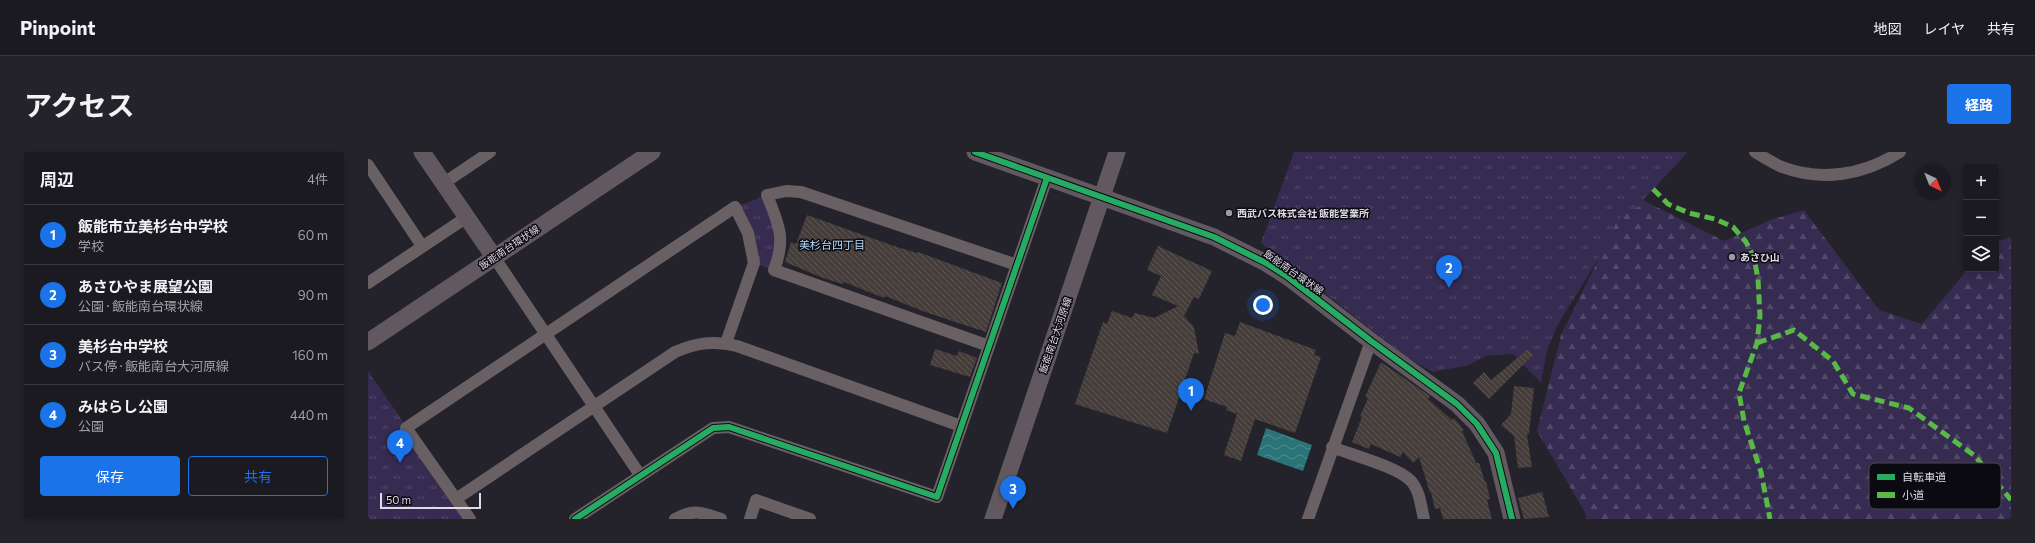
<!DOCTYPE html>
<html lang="ja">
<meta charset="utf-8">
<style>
body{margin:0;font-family:Commissioner,"Noto Sans JP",sans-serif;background:#242329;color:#f1f3f6}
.controls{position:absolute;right:12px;top:12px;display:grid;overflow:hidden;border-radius:4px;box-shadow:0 2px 10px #0003}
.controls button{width:36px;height:36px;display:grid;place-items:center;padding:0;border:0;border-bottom:1px solid #39383e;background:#1b1a20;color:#f1f3f6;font:20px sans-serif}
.compass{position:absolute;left:1547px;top:12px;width:36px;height:36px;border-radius:50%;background:#1b1a20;box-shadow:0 2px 10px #0003;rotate:137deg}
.scale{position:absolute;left:12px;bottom:10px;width:101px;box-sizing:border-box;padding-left:4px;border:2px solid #dedbe7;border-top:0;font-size:11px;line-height:14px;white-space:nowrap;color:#dedbe7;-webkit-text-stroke:3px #0c0a11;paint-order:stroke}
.you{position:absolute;left:895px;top:153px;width:14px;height:14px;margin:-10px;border:3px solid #fff;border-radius:50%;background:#1a73e8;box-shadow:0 0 0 6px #1a73e833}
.badge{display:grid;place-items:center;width:26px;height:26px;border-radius:50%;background:#1a73e8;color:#fff;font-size:13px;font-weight:700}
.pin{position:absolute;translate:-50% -33px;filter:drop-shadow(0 1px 2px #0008)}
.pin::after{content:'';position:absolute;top:21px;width:14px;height:12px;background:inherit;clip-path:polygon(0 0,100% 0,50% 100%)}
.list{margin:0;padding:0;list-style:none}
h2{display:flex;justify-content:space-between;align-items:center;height:52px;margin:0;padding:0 16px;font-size:17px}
h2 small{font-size:13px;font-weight:400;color:#a0a1a5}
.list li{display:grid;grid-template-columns:26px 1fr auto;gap:12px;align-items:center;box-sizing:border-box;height:60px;padding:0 16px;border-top:1px solid #39383e}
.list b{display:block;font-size:15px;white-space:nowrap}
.list p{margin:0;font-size:13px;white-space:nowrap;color:#a0a1a5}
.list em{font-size:13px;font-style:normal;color:#a0a1a5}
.actions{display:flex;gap:8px;padding:12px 16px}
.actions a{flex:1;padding:9px 0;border:1px solid #1a73e8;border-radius:4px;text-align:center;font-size:14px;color:#1a73e8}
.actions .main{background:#1a73e8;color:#fff}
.icon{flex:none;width:22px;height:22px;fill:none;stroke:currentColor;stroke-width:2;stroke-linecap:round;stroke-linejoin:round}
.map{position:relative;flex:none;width:1643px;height:367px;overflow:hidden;border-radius:4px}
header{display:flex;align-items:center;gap:24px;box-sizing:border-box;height:56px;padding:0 20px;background:#1b1a20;border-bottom:1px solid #39383e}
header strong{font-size:19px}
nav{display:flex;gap:22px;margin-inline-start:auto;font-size:14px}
.intro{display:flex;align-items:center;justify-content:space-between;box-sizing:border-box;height:96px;padding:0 24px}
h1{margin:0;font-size:28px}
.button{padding:10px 18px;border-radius:4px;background:#1a73e8;color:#fff;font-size:14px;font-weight:700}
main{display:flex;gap:24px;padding:0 24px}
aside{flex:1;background:#1b1a20;border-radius:4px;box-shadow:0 2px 10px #0003}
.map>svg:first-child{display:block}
.forest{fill:url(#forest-firs)}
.park{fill:url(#park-tufts)}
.water{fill:url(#water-waves)}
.building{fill:url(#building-back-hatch)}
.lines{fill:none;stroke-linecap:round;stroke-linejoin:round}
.street{stroke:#696064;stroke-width:12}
.secondary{stroke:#61595f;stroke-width:17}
.quiet{stroke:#58b947;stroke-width:5;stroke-dasharray:10 5;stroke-linecap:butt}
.cycleway-casing{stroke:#0c0a11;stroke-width:8}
.cycleway{stroke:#26ab63;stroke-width:6}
.poi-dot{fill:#9d9aa5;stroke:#0c0a11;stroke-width:1.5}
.labels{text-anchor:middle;stroke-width:3;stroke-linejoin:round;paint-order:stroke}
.poi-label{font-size:10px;font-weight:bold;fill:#dedbe7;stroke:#0c0a11;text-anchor:start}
.street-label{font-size:10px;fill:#dedbe7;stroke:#0c0a11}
.neighbourhood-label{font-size:11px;fill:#b4dafa;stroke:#0c0a11}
.key{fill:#0c0a11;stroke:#4b4951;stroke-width:1}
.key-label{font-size:11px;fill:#dedbe7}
</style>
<header>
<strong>Pinpoint</strong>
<nav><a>地図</a><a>レイヤ</a><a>共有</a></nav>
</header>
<div class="intro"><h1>アクセス</h1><a class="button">経路</a></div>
<main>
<aside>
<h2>周辺<small>4件</small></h2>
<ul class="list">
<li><span class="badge">1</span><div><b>飯能市立美杉台中学校</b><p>学校</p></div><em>60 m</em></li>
<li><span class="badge">2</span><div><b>あさひやま展望公園</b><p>公園 · 飯能南台環状線</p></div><em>90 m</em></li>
<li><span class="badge">3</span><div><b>美杉台中学校</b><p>バス停 · 飯能南台大河原線</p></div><em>160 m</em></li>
<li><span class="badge">4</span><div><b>みはらし公園</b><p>公園</p></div><em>440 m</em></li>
</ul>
<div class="actions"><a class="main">保存</a><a>共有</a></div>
</aside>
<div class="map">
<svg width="1643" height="367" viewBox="0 0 1643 367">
<defs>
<pattern id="forest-firs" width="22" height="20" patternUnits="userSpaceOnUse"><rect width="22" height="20" fill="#362b51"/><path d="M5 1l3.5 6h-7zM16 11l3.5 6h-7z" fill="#53496a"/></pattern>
<pattern id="park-tufts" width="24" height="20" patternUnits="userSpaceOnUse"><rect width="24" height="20" fill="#362b51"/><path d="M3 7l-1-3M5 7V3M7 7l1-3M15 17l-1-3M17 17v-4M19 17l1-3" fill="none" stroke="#53496a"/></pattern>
<pattern id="water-waves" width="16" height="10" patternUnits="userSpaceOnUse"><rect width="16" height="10" fill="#2a7477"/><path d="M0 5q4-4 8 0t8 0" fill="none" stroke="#538e91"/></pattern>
<pattern id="building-back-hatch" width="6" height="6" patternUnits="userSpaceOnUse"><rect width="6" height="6" fill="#443d3a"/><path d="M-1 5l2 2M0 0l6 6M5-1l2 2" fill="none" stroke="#5f5856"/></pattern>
</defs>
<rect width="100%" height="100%" fill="#24222b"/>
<!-- forest -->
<path class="forest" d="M1253 34 1281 51 1356 89 1402 68 1436 58 1511 158 1554 172 1600 117H1628V90L1643 85V367H1218V362L1169 279 1193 183 1235 98Z"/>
<!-- park -->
<g class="park">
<path d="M926 0H1320L1275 48 1274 53C1261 61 1245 65 1245 83L1189 174 1179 199 1173 231 1145 202 1118 204 1101 213 1065 220 1037 204 893 91Z"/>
<path d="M399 43 408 66 406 118 386 111 367 55Z"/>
<path d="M0 219 102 367H0Z"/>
</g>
<!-- water -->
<path class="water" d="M898 276 944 293 935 319 889 303Z"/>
<!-- building -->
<g class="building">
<path d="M439 63 526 94 549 101 550 100 634 131 618 180 557 160 517 144 516 146 476 130 475 132 455 126 417 110 423 90 428 92Z"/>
<path d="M790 94 844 119 831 147 826 145 816 164 826 175 831 202 826 201 799 281 707 252 735 170 739 172 744 159 764 166 767 161 786 166 810 154 784 143 793 124 779 118Z"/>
<path d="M872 170 948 198 946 203 953 205 927 281 887 267 873 309 856 303 869 262 858 258 859 255 836 247 857 181 867 184Z"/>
<path d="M567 197 589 204 591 199 609 206 602 225 562 213Z"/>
<path d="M1160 197 1165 203 1121 247 1105 231 1116 220 1123 228Z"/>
<path d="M1013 210 1062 244 1060 247 1084 268 1086 266 1096 278 1094 279 1108 311H1111L1117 330 1118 329 1122 347 1119 348 1124 367H1075L1072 356 1067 357 1063 340 1062 341 1051 305 1045 311 1035 300 1032 305 1003 292 1001 297 984 290 994 265 992 264 1000 246 997 245Z"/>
<path d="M1146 234 1166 236 1161 281 1159 283 1164 315 1150 316 1146 284 1133 273 1143 262Z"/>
<path d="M1174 340 1181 365 1156 367 1150 346Z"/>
</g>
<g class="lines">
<!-- street -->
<g class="street">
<path d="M1387 0C1395 5 1405 11 1414 15 1454 30 1496 23 1532 0"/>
<path d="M0 13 54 94"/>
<path d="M76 31 122 0"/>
<path d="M126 105 272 323"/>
<path d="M0 131 99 65"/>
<path d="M621 194 406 118C418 87 411 73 399 43L418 39 433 40 649 113"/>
<path d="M964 295C984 303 1030 315 1043 329 1052 339 1053 355 1056 367"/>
<path d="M88 347 307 200C328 191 346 188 369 194L593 274"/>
<path d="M102 367 38 276 367 55 380 81 386 111 358 191"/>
<path d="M207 367 345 276 361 275 569 345 679 26"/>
<path d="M307 367C325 357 334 360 353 367"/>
<path d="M382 367 388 348 442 367"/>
<path d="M940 367 1003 189"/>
</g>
<!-- secondary -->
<g class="secondary">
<path d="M54 0 126 105"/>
<path d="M607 0 846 85 898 111 920 125 1003 189 1089 252 1109 272 1128 301 1144 367"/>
<path d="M0 190 284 0"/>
<path d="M625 367 749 0"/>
</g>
<!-- quiet -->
<g class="quiet">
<path d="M1285 37 1300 52 1321 61 1347 67 1365 75 1378 90 1386 106 1390 127 1392 164 1389 191 1371 241 1376 269 1393 320 1402 367"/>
<path d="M1389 191 1426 178 1465 209 1485 242 1541 256 1607 304 1643 348"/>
</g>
<!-- cycleway casing -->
<g class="cycleway-casing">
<g id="cycleway">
<path d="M607 0 846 85 898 111 920 125 1003 189 1089 252 1109 272 1128 301 1144 367"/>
<path d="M207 367 345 276 361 275 569 345 679 26"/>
</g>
</g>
<!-- cycleway -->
<use href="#cycleway" class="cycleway"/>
</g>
<!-- markers -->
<g class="poi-dot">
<circle cx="861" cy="61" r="4"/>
<circle cx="1364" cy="105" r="4"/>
</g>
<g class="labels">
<!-- poi labels -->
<g class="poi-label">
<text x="869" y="65">西武バス株式会社 飯能営業所</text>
<text x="1372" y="109">あさひ山</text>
</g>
<!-- street labels -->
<g class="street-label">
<text transform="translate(141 95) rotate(-34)" y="4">飯能南台環状線</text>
<text transform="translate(926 120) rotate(35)" y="4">飯能南台環状線</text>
<text transform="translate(687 183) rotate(-71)" y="4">飯能南台大河原線</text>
</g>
<!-- neighbourhood labels -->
<g class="neighbourhood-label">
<text x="464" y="97">美杉台四丁目</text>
</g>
</g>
<!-- legend -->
<rect x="1501" y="311" width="132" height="46" rx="6" class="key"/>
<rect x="1509" y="322" width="18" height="6" fill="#26ab63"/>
<rect x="1509" y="340" width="18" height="6" fill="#58b947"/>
<g class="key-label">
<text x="1534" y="329">自転車道</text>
<text x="1534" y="347">小道</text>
</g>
</svg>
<div class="controls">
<button>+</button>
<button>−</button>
<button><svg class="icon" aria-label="layers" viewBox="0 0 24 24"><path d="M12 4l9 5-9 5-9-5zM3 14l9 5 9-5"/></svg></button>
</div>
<svg class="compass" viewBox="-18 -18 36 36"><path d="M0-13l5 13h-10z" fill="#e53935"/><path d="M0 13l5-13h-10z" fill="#a0a1a5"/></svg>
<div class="scale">50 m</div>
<div class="you"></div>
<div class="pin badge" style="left:823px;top:259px">1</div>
<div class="pin badge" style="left:1081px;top:136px">2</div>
<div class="pin badge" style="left:645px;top:357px">3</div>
<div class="pin badge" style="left:32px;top:311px">4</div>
</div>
</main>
